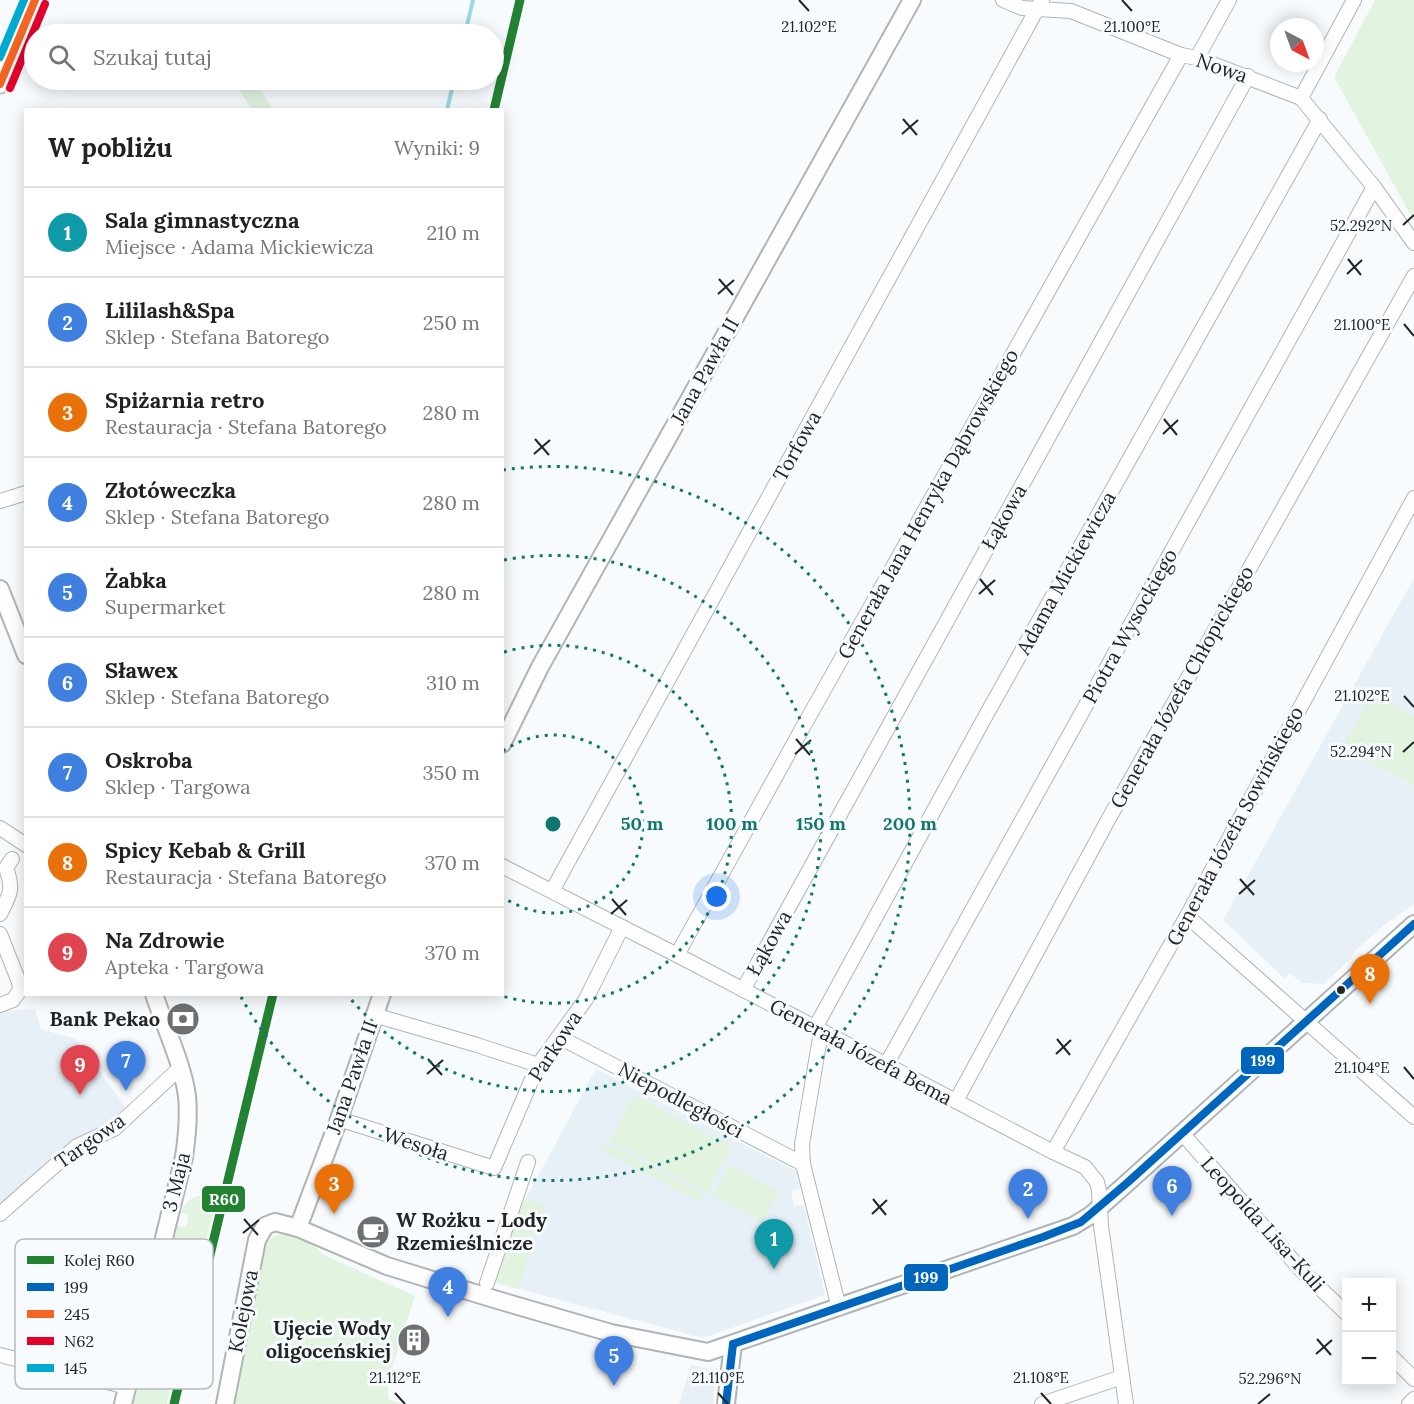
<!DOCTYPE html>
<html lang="pl">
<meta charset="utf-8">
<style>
body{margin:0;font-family:Lora,serif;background:#f6f6f6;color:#222}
.controls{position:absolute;right:18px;bottom:18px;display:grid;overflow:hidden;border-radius:0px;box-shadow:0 3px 15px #0003}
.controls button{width:54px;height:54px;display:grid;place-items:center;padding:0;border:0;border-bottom:2px solid #e0e0e0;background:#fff;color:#222;font:30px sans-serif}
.compass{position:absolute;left:1270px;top:18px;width:54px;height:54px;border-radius:50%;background:#fff;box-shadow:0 3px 15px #0003;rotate:139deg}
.you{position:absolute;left:717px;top:897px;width:21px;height:21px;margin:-15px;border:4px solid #fff;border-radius:50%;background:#1a73e8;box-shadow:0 0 0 9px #1a73e833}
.badge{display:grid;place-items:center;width:39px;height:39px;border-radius:50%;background:#2563eb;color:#fff;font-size:20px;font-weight:700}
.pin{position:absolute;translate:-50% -50px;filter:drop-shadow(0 2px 3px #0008)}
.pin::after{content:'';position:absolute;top:32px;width:21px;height:18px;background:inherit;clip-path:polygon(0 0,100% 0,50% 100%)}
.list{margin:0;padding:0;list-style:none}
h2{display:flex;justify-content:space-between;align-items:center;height:78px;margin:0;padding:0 24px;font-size:26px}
h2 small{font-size:20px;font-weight:400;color:#767676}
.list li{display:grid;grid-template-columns:39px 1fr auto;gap:18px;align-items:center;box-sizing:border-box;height:90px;padding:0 24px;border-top:2px solid #e0e0e0}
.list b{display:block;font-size:22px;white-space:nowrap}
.list p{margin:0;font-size:20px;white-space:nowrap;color:#767676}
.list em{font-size:20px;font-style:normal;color:#767676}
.icon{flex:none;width:33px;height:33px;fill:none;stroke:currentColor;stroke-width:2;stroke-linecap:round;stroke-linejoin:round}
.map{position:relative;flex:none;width:1414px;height:1404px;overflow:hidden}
.search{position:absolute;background:#fff;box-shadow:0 3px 15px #0003;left:24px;top:24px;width:480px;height:66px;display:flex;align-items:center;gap:15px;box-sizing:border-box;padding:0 21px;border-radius:33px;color:#767676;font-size:22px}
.panel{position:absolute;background:#fff;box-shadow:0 3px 15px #0003;left:24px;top:108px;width:480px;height:888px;border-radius:0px}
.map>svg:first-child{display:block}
.built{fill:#e8f0f7}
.green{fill:#e2f3e0}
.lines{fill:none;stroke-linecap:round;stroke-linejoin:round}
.stream{stroke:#9cd9e4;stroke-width:4}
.minor-casing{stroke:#b1b4b5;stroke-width:16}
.tertiary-casing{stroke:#b1b4b5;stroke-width:20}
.secondary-casing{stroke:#b1b4b5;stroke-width:21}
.minor{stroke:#fefeff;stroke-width:14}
.tertiary{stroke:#fefeff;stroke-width:16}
.secondary{stroke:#fefeff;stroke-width:18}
.bus-1-casing{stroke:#f7fbfe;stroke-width:12}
.bus-2-casing{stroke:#f7fbfe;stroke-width:12}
.bus-3-casing{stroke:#f7fbfe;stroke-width:12}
.bus-4-casing{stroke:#f7fbfe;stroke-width:12}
.bus-1{stroke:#0065bd;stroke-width:8}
.bus-2{stroke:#f26522;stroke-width:8}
.bus-3{stroke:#e4002b;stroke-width:8}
.bus-4{stroke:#00a9ce;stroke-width:8}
.rail-1-casing{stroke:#f7fbfe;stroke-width:14}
.rail-1{stroke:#238132;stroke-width:9}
.ticks{fill:none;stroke:#222426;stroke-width:2}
.ring{fill:none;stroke:#0f766e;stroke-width:3;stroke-dasharray:3 6}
.bus-dot{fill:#222426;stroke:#f7fbfe;stroke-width:2}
.labels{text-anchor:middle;stroke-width:6;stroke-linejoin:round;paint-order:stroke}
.street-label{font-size:20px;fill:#222426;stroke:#f7fbfe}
.poi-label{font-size:20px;font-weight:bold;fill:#222426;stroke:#f7fbfe;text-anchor:end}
.key{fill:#f7fbfe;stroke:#b7babd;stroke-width:1.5}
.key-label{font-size:16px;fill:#222426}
.ticks-label{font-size:15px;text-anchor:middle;fill:#222426;stroke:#f7fbfe;stroke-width:6;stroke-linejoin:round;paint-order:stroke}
.centre{fill:#0f766e;stroke:#f7fbfe;stroke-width:3}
.ring-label{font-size:18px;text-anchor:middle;font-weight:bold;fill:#0f766e;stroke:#f7fbfe;stroke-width:6;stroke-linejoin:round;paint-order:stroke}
.line-badge{stroke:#f7fbfe;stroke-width:2}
.badge-label{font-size:16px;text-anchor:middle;font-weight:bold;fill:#fff}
</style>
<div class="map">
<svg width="1414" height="1404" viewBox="0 0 1414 1404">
<rect width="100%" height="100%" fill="#f8fbfd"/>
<!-- built -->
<g class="built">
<path d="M1414 578V904L1383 926 1356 950 1349 961 1323 984 1302 983 1290 973 1285 979 1223 920Z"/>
<path d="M35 1009 41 1029 76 1039 129 1112 0 1211V1011Z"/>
<path d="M596 1069 796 1171 800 1189 791 1190 794 1206 804 1205 825 1295 703 1338 493 1282 512 1224Z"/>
<path d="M691 1365 707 1368 713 1374 715 1380 713 1404H679Z"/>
</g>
<!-- green -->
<g class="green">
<path d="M1375 0H1414V221L1334 77Z"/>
<path d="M233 80H255L273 109H251Z"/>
<path d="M1372 694 1414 717V785L1343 747Z"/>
<path d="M634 1095 732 1146 708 1192 610 1141Z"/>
<path d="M605 1142 704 1194 700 1202 601 1150Z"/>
<path d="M729 1165 779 1192 763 1222 713 1195Z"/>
<path d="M202 1195 215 1200 212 1219 214 1220 170 1404H130L173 1226 186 1227 188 1215 181 1213C184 1202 192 1197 202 1195Z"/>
<path d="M526 1198 545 1206 539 1235H533L520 1289 493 1282 512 1224Z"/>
<path d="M280 1234C294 1236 314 1242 322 1254L415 1296 387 1383 389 1399 401 1404H233L266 1243 274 1236Z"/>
</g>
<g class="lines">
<!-- stream -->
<g class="stream">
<path d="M465 34 473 0"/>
<path d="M447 110 454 80"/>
</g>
<!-- minor casing -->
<g class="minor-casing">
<g id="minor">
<path d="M1003 0 1022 8 1071 11 1181 55 1197 58 1301 98 1374 187 1414 243"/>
<path d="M1197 58 1229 0"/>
<path d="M1301 98 1354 0"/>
<path d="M0 501 26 493"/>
<path d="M0 828 26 845"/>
<path d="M502 866 677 955 1053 1152 1085 1167 1097 1182 1099 1191 1101 1226 1126 1404"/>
<path d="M552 891 1042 0"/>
<path d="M0 914C10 895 14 889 6 868L12 859"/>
<path d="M1187 916 1414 1117"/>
<path d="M0 934 19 982 20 990 13 1000 0 1005"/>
<path d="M677 955 803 727 1181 55"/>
<path d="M743 990 1248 76"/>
<path d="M374 1015 477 1045 538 1065"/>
<path d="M815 1028 985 717 1320 119"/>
<path d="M821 1032 802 1144 803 1164 839 1308"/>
<path d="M559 1037 803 1164"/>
<path d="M886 1065 1374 187"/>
<path d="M956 1101 1108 820 1414 276"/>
<path d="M339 1119 494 1168 538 1065 586 999 622 927"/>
<path d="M1182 1133 1302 1271 1346 1313"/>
<path d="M1053 1152 1187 916 1414 498"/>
<path d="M0 1214 77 1146 114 1129 180 1068"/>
<path d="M487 1283 528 1162"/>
<path d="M0 1355 127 1387"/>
<path d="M1392 1357 1414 1379"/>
<path d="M1042 1404 1122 1377"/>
<path d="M1409 1404 1414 1399"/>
</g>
</g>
<!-- tertiary casing -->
<g class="tertiary-casing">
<g id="tertiary">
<path d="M0 589 26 655"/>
<path d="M502 744 540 667 912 0"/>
<path d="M298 1228 339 1119 382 994"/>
<path d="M123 1404 184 1157C187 1137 189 1116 187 1096 183 1065 164 1025 154 994"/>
<path d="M225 1404 257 1240 265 1226 275 1222 298 1228 387 1266 494 1299 611 1333 708 1352 1073 1226 1091 1215 1127 1183 1414 924"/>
<path d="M726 1404 733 1344"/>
</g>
</g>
<!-- secondary casing -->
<g class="secondary-casing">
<path id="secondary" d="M0 84 35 0"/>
</g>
<!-- minor -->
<use href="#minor" class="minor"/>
<!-- tertiary -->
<use href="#tertiary" class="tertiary"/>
<!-- secondary -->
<use href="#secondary" class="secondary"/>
<!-- bus-1 casing -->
<g class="bus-1-casing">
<g id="bus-1">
<path d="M733 1344 1043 1237 1081 1222 1127 1183 1414 924"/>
<path d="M726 1404 733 1344"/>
</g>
</g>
<!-- bus-2 casing -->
<g class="bus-2-casing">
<path id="bus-2" d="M0 84 35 0"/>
</g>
<!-- bus-3 casing -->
<g class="bus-3-casing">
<path id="bus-3" d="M10 88 45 4"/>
</g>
<!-- bus-4 casing -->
<g class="bus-4-casing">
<path id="bus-4" d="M0 57 24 0"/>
</g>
<!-- bus-1 -->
<use href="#bus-1" class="bus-1"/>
<!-- bus-2 -->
<use href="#bus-2" class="bus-2"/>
<!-- bus-3 -->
<use href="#bus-3" class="bus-3"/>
<!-- bus-4 -->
<use href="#bus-4" class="bus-4"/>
<!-- rail-1 casing -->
<g class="rail-1-casing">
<g id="rail-1">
<path d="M494 110 520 0"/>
<path d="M174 1404 273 994"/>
</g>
</g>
<!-- rail-1 -->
<use href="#rail-1" class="rail-1"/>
</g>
<!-- ticks -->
<path class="ticks" d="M799 0 809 11M1122 0 1132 11M903 119 917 135M902 134 918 120M1403 225 1414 215M1348 259 1361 275M1347 274 1362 260M719 279 733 295M718 294 734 280M1404 324 1414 336M1164 419 1177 435M1163 434 1178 420M535 439 549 455M534 454 550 440M980 579 993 595M979 594 995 580M1404 696 1414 707M796 739 810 755M1403 752 1414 742M795 754 811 740M1240 879 1254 895M1239 894 1255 880M612 899 626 915M611 914 627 900M1057 1039 1070 1055M1056 1054 1071 1040M428 1059 442 1075M1404 1067 1414 1079M427 1074 443 1060M873 1199 886 1215M872 1214 887 1200M244 1219 258 1235M243 1233 259 1220M1317 1339 1331 1355M1316 1354 1332 1340M395 1393 405 1404M718 1393 728 1404M1041 1393 1051 1404M1258 1404 1270 1394"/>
<!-- distance rings -->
<g class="ring">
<path d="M503 751A89 89 0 1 1 503 897"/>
<path d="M504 652A179 179 0 1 1 499 995"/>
<path d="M504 560A268 268 0 1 1 348 996"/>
<path d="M503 470A357 357 0 1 1 241 997"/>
</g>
<!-- icons -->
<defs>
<g id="bank-disc" transform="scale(1.725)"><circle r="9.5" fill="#6d6f71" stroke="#f7fbfe"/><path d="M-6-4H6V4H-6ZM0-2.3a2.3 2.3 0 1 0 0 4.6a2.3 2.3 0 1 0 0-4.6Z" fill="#fff"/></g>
<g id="cafe-disc" transform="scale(1.725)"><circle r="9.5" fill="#6d6f71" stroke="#f7fbfe"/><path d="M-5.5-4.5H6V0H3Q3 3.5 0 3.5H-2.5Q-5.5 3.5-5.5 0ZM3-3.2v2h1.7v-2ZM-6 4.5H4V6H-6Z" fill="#fff"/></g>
<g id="building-disc" transform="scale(1.725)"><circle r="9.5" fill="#6d6f71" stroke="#f7fbfe"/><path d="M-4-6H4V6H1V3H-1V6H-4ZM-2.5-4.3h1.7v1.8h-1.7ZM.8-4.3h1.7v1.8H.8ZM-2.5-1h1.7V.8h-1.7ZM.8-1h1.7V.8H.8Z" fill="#fff"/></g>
</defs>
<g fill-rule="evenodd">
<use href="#bank-disc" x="183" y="1019"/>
<use href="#cafe-disc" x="373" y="1232"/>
<use href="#building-disc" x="414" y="1340"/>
</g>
<!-- markers -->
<circle class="bus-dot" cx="1341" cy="990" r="5"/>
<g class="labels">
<!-- street labels -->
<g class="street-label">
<text transform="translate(1222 68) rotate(19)" y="7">Nowa</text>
<text transform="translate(705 371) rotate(-61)" y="7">Jana Pawła II</text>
<text transform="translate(797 446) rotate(-61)" y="7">Torfowa</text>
<text transform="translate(928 504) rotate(-61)" y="7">Generała Jana Henryka Dąbrowskiego</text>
<text transform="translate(1004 517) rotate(-61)" y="7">Łąkowa</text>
<text transform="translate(1066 573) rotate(-61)" y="7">Adama Mickiewicza</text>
<text transform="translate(1130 626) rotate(-61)" y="7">Piotra Wysockiego</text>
<text transform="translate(1182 687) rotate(-61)" y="7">Generała Józefa Chłopickiego</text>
<text transform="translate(1235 826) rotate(-62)" y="7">Generała Józefa Sowińskiego</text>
<text transform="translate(769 943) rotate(-61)" y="7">Łąkowa</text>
<text transform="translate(555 1046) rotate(-57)" y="7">Parkowa</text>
<text transform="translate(861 1052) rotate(28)" y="7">Generała Józefa Bema</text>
<text transform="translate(352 1077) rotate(-71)" y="7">Jana Pawła II</text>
<text transform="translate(681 1100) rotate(28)" y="7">Niepodległości</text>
<text transform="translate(90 1141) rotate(-35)" y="7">Targowa</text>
<text transform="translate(416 1144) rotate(18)" y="7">Wesoła</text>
<text transform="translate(176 1182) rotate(-76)" y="7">3 Maja</text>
<text transform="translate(1263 1224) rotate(48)" y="7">Leopolda Lisa-Kuli</text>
<text transform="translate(243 1311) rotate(-79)" y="7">Kolejowa</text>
</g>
<!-- poi labels -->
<g class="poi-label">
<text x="160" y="1026">Bank Pekao</text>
<text x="396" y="1227" text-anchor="start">W Rożku - Lody<tspan x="396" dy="23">Rzemieślnicze</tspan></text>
<text x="391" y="1335">Ujęcie Wody<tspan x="391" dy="23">oligoceńskiej</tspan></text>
</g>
</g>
<!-- legend -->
<rect x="15" y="1239" width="198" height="150" rx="9" class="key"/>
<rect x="27" y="1256" width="27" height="8" fill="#238132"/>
<rect x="27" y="1283" width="27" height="8" fill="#0065bd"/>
<rect x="27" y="1310" width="27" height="8" fill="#f26522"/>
<rect x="27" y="1337" width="27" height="8" fill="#e4002b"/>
<rect x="27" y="1364" width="27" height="8" fill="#00a9ce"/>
<g class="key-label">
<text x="64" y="1266">Kolej R60</text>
<text x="64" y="1293">199</text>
<text x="64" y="1320">245</text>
<text x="64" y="1347">N62</text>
<text x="64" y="1374">145</text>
</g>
<g class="ticks-label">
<text x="809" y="32">21.102°E</text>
<text x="1132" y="32">21.100°E</text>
<text x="1361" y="231">52.292°N</text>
<text x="1362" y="330">21.100°E</text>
<text x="1362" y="701">21.102°E</text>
<text x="1361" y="757">52.294°N</text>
<text x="1362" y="1073">21.104°E</text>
<text x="395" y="1383">21.112°E</text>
<text x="718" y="1383">21.110°E</text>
<text x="1041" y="1383">21.108°E</text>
<text x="1270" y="1384">52.296°N</text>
</g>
<circle cx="553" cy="824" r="9" class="centre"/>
<g class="ring-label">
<text x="642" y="830">50 m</text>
<text x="732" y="830">100 m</text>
<text x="821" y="830">150 m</text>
<text x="910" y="830">200 m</text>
</g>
<g class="line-badge">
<rect x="1240" y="1046" width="45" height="29" rx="6" fill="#0065bd"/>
<rect x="201" y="1185" width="45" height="28" rx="6" fill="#238132"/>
<rect x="903" y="1263" width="46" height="29" rx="6" fill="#0065bd"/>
</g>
<g class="badge-label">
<text x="1263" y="1066">199</text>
<text x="224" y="1205">R60</text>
<text x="926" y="1283">199</text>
</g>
</svg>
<div class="controls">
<button>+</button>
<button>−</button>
</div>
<svg class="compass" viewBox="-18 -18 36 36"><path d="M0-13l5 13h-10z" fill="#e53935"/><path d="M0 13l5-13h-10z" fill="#767676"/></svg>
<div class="you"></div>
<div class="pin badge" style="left:774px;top:1269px;background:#0f9aa8">1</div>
<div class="pin badge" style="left:1028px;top:1219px;background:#3f7fe0">2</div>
<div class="pin badge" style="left:334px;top:1214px;background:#e8710a">3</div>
<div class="pin badge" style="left:448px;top:1317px;background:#3f7fe0">4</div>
<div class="pin badge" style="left:614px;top:1386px;background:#3f7fe0">5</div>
<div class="pin badge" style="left:1172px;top:1216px;background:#3f7fe0">6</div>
<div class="pin badge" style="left:126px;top:1091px;background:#3f7fe0">7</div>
<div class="pin badge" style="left:1370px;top:1004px;background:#e8710a">8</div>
<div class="pin badge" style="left:80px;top:1095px;background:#e0444e">9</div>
<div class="search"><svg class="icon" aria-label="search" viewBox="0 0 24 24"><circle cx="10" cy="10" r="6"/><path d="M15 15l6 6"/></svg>Szukaj tutaj</div>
<section class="panel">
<h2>W pobliżu<small>Wyniki: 9</small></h2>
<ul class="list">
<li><span class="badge" style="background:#0f9aa8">1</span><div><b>Sala gimnastyczna</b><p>Miejsce · Adama Mickiewicza</p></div><em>210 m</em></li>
<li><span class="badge" style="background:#3f7fe0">2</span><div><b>Lililash&amp;Spa</b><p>Sklep · Stefana Batorego</p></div><em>250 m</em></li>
<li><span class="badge" style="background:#e8710a">3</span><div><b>Spiżarnia retro</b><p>Restauracja · Stefana Batorego</p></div><em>280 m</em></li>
<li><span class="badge" style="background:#3f7fe0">4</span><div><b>Złotóweczka</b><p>Sklep · Stefana Batorego</p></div><em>280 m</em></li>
<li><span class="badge" style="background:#3f7fe0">5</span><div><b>Żabka</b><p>Supermarket</p></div><em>280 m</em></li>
<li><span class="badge" style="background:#3f7fe0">6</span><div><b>Sławex</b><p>Sklep · Stefana Batorego</p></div><em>310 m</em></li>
<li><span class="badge" style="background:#3f7fe0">7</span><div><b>Oskroba</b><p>Sklep · Targowa</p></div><em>350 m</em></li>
<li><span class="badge" style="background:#e8710a">8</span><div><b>Spicy Kebab &amp; Grill</b><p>Restauracja · Stefana Batorego</p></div><em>370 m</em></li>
<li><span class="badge" style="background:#e0444e">9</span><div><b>Na Zdrowie</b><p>Apteka · Targowa</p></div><em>370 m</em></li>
</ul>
</section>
</div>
